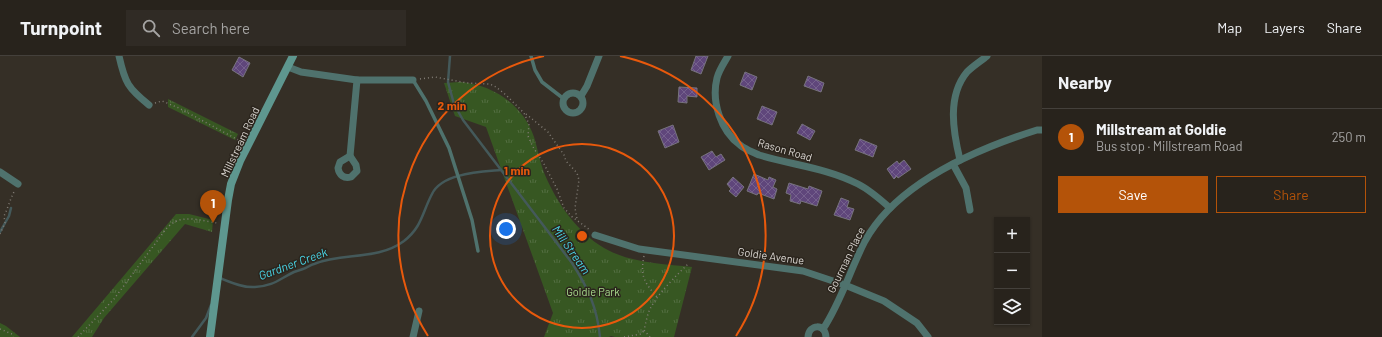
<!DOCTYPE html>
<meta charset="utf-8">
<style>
body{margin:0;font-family:Barlow,sans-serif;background:#302b25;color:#f1f3f6}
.controls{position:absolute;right:12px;bottom:12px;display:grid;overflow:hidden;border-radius:0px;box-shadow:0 1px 3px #0004}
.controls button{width:36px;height:36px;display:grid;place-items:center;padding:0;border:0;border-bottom:1px solid #44403b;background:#28231c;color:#f1f3f6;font:20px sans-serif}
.you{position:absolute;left:506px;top:173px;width:14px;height:14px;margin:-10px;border:3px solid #fff;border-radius:50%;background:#1a73e8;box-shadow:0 0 0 6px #1a73e833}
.badge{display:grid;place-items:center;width:26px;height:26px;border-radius:50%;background:#b45309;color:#fff;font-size:13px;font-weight:700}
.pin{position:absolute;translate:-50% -33px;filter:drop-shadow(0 1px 2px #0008)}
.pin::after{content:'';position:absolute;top:21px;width:14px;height:12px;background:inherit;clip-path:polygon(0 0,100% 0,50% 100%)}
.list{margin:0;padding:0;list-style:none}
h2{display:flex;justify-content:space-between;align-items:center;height:52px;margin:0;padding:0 16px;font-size:17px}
h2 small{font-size:13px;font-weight:400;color:#a5a4a3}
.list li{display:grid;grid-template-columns:26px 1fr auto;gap:12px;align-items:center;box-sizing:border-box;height:56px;padding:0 16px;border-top:1px solid #44403b}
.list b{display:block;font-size:15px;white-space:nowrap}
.list p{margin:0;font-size:13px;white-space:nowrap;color:#a5a4a3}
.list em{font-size:13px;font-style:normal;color:#a5a4a3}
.actions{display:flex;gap:8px;padding:12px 16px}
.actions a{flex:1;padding:9px 0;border:1px solid #b45309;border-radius:0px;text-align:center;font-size:14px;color:#b45309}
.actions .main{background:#b45309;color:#fff}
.icon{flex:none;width:22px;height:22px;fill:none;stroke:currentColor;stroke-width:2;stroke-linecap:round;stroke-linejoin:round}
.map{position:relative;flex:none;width:1042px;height:281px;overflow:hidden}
header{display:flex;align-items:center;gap:24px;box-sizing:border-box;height:56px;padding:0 20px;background:#28231c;border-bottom:1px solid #44403b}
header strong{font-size:19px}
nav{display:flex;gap:22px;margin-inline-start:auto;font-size:14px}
.search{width:280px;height:36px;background:#302b25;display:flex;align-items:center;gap:10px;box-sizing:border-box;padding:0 14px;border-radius:0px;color:#a5a4a3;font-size:15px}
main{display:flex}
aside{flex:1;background:#28231c}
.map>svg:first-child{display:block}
.park{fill:url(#park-tufts)}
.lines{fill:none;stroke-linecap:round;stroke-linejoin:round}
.stream{stroke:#44595a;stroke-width:2.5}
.building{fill:url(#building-cross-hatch);stroke:#77737e}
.path{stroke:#817c75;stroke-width:1.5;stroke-dasharray:1 3;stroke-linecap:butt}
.service{stroke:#4f726d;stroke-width:3.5}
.minor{stroke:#4f726d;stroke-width:7}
.secondary{stroke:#5e978f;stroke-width:8}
.ring{fill:none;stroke:#e8590c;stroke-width:2}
.labels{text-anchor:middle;stroke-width:3;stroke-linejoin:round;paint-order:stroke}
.street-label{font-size:11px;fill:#dbd7d2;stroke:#2b251d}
.park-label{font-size:11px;fill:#aade8e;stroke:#2b251d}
.water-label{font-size:12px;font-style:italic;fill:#49d5e7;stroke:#2b251d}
.centre{fill:#e8590c;stroke:#2b251d;stroke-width:2}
.ring-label{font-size:12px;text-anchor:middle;font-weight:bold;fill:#e8590c;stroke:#2b251d;stroke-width:3;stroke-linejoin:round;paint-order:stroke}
</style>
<header>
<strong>Turnpoint</strong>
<div class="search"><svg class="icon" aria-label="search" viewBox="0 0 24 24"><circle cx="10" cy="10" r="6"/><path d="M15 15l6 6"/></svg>Search here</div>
<nav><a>Map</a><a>Layers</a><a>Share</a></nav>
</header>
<main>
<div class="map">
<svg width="1042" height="281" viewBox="0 0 1042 281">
<defs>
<pattern id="park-tufts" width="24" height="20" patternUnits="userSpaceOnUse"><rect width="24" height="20" fill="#375722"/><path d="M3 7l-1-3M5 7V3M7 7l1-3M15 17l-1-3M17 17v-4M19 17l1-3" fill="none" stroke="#536e41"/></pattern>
<pattern id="building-cross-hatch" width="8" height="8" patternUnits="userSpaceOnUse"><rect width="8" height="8" fill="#5f467b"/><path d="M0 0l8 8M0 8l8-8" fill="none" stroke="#75608d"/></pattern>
</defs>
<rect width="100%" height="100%" fill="#352f26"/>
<!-- park -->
<g class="park">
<path d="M460 26C494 29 523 49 534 81 538 94 540 107 545 119 557 147 577 176 604 192 630 207 663 208 692 211L674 281H615L611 280 609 281H544L553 257 486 71 455 60 444 27Z"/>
<path d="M168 43 238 78 235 84 168 51Z"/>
<path d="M176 158H189L213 164 212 176 185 168 104 262 92 281H72Z"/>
<path d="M0 267 6 270 20 281H0Z"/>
</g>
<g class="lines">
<!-- stream -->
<g class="stream">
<path d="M450 0 448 26 454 48 463 64 572 207C588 232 597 251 600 281"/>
<path d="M0 176 9 160 11 152"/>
<path d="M220 222C230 226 243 232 255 231 274 230 279 223 294 216 297 215 300 214 303 213 307 212 310 209 314 208 343 196 377 205 404 185 422 171 422 157 432 138 442 117 480 116 501 114"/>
<path d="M192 281 206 262 211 249"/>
</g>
</g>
<!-- building -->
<g class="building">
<path d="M696 0H708L701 18 691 14Z"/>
<path d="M239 1 250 7 243 21 232 14Z"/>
<path d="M745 16 757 21 752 34 740 29Z"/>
<path d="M808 20 824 27 821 36 804 30Z"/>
<path d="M679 31 697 32V41L687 40V47L678 46Z"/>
<path d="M762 50 777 56 772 69 757 63Z"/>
<path d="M802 68 815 75 810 84 797 77Z"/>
<path d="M673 69 679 86 665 92 658 75Z"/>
<path d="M860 83 877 90 873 101 855 94Z"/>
<path d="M712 95 716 101 721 98 725 104 709 114 701 101Z"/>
<path d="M904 104 911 113 898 122 897 120 894 123 887 113 897 105 899 108Z"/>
<path d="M754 118 768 124 769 121 776 124 773 131 777 133 774 143 758 137 757 139 747 135Z"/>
<path d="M733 121 744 131 736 141 729 135 731 133 727 128Z"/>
<path d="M789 127 808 133 809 130 822 135 817 150 801 145 800 148 790 145 791 139 786 137Z"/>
<path d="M841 142 849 145 847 151 854 153 850 164 834 159Z"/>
</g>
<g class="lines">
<!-- path -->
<g class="path">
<path d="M420 23 435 21 467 27 490 28 496 31 506 39 524 57 529 68 528 80 533 91 544 108 557 133 564 152 571 160 590 174"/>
<path d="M155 47 162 45 179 52 242 86"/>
<path d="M526 58 548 76 564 99 566 105 577 117 579 124 575 152 577 163"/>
<path d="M0 178 5 167 4 160C8 152 10 143 15 134"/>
<path d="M644 200C640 220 644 226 657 241"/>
<path d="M0 273 12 278 13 281"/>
<path d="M78 281 114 243 166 173C168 171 171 168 173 167 185 159 204 165 217 167"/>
<path d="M624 281 641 278 644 274"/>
<path d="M650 281 644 274C646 267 647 259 650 253 659 236 675 221 689 207"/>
</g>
<!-- service -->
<g class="service">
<path d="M531 0 535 14 542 26 564 43"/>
<path d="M413 24 426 45 449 92 472 164 478 195"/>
</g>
<!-- minor -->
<g class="minor">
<path d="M119 0C125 27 128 32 149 49"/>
<path d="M728 0C724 7 719 14 717 22 711 46 721 75 740 89 746 94 753 96 759 99 792 109 827 112 858 128 870 134 880 143 890 152"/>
<path d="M288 11 301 16 357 24H413"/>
<circle cx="573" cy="47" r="10"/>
<path d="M581 40 587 30 599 0"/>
<path d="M350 100 357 24"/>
<path d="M350 100 356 109 357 115 351 121C344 123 339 119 338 112L340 106Z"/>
<path d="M960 104C953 75 947 40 967 16 973 10 981 5 987 0"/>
<path d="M953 108 966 132 970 154"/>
<path d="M0 116 18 128"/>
<path d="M595 179 639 193 803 215 845 229 884 245 917 267 928 281"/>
<path d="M823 273C841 246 850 214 865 185 897 127 977 93 1037 74H1042"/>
<path d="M413 281 419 255"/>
<path d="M808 281C809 268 825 267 826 281"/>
</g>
<!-- secondary -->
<path class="secondary" d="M210 281 228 144 231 128 240 105 293 0"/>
</g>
<!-- distance rings -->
<g class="ring">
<circle cx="582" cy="180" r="92"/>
<path d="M428 280A184 184 0 0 1 544 0M620 0A184 184 0 0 1 736 280"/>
</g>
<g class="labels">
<!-- street labels -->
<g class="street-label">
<text transform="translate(240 86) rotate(-65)" y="4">Millstream Road</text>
<text transform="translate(785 94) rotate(16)" y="4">Rason Road</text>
<text transform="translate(771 200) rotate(8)" y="4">Goldie Avenue</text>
<text transform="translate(846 204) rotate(-64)" y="4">Gourman Place</text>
</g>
<!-- park labels -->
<g class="park-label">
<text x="593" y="240">Goldie Park</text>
</g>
<!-- water labels -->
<g class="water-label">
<text transform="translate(571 194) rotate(55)" y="4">Mill Stream</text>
<text transform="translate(293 208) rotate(-20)" y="4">Gardner Creek</text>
</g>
</g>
<circle cx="582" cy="180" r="6" class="centre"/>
<g class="ring-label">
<text x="452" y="54">2 min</text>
<text x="517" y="119">1 min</text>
</g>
</svg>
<div class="controls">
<button>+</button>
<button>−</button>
<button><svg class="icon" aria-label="layers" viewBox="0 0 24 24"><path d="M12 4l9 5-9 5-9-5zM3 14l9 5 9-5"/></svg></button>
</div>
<div class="you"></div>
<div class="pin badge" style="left:213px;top:167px">1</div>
</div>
<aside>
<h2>Nearby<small></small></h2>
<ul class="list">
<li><span class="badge">1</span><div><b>Millstream at Goldie</b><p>Bus stop · Millstream Road</p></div><em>250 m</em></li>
</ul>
<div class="actions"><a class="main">Save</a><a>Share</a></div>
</aside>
</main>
